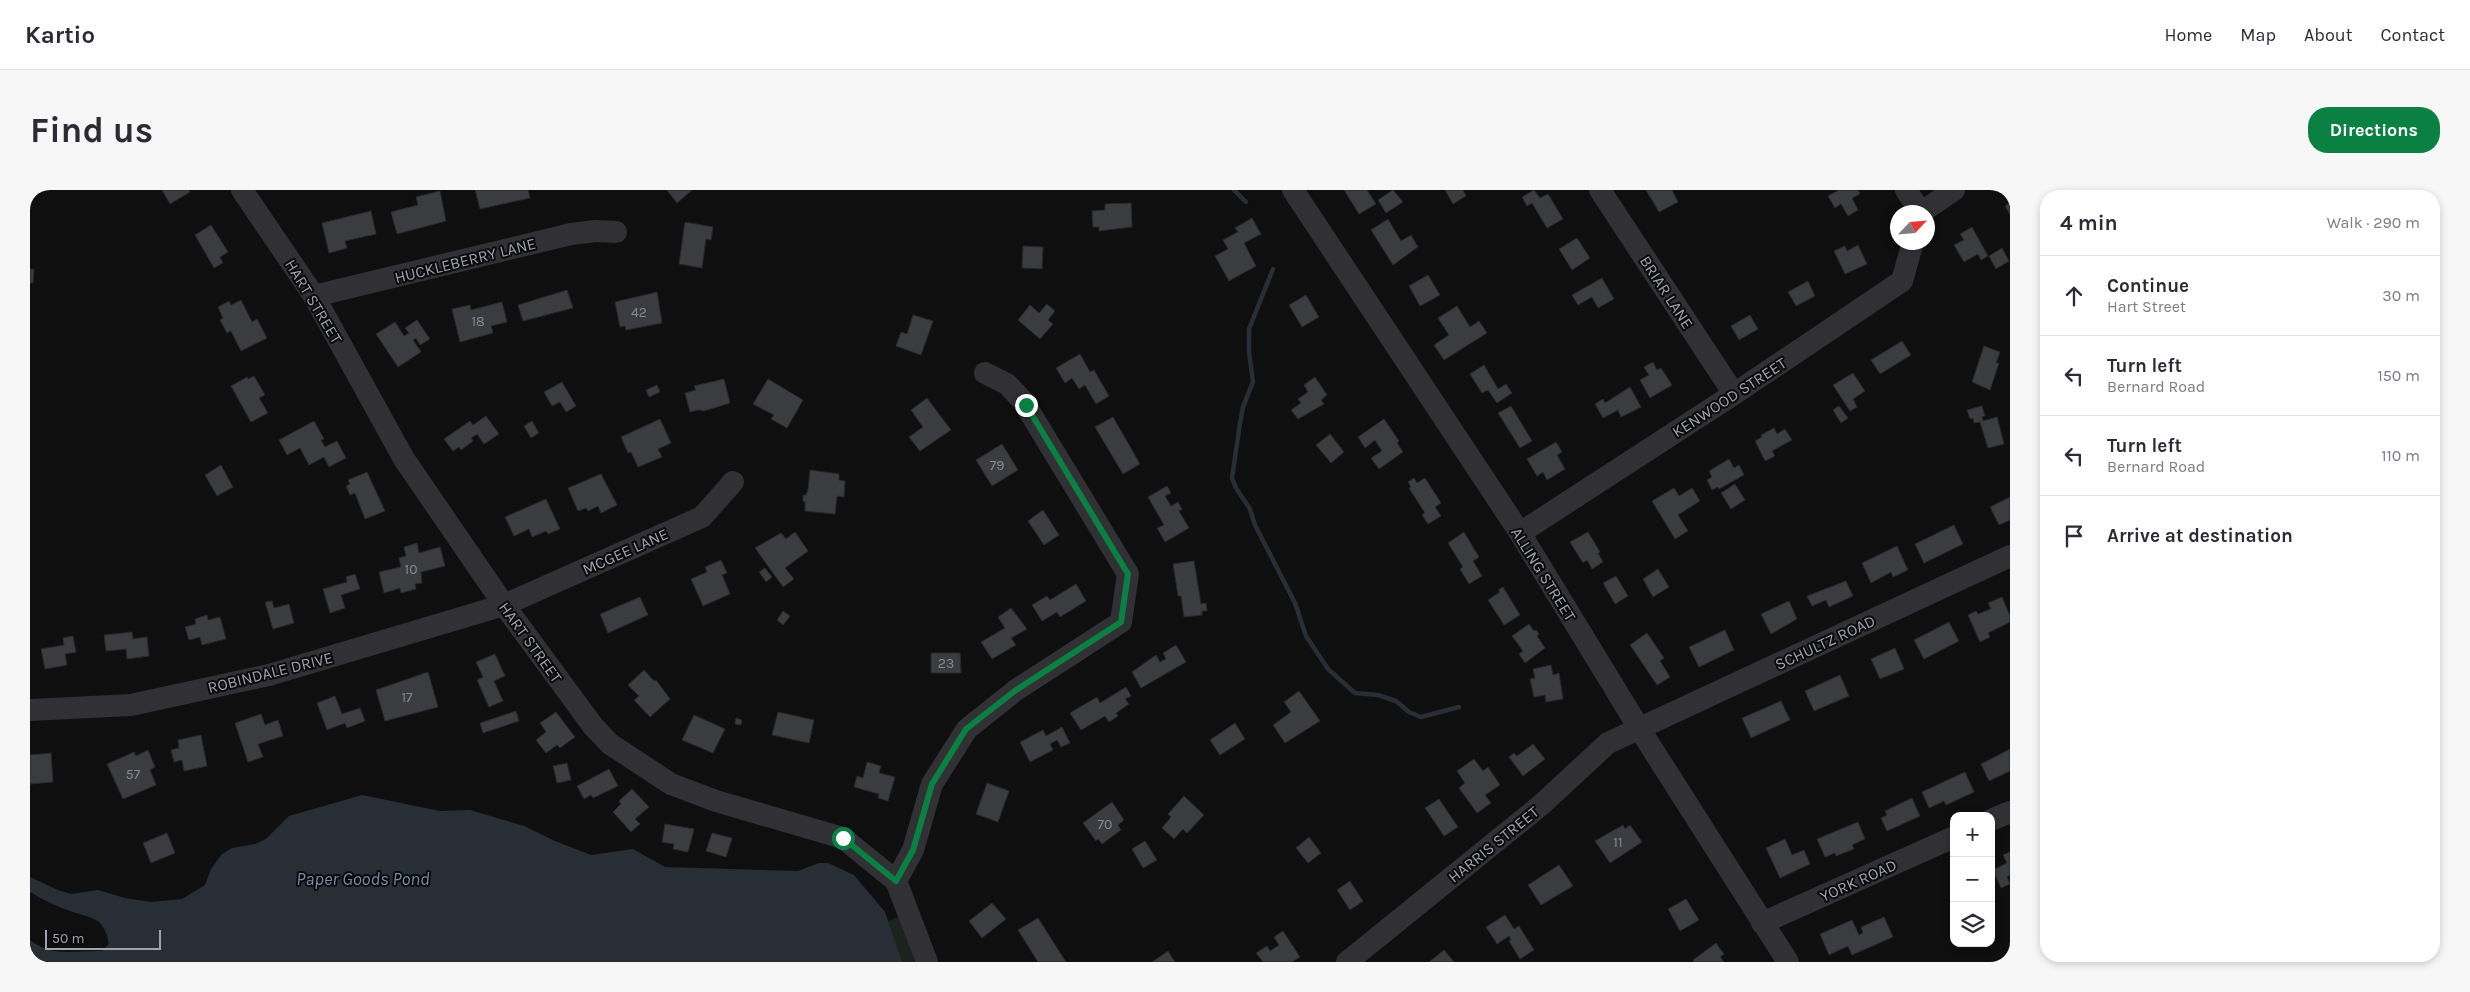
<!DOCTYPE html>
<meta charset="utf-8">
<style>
body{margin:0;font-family:Karla,sans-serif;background:#f7f7f7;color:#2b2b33}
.controls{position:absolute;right:15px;bottom:15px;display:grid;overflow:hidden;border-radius:10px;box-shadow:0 2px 8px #0003}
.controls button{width:45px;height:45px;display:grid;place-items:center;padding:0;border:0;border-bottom:1px solid #e1e1e2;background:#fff;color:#2b2b33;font:25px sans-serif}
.compass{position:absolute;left:1860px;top:15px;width:45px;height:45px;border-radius:50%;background:#fff;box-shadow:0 2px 8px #0003;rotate:64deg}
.scale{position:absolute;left:15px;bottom:12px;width:116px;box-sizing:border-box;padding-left:5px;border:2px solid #a0a3b1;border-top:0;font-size:14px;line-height:18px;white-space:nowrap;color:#a0a3b1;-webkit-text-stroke:4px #0a0a0b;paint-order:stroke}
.stop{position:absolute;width:15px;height:15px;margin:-11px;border:4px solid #0b8043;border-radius:50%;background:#fff}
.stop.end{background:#0b8043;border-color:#fff;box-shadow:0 1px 5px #0008}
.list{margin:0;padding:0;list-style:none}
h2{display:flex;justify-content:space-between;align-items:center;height:65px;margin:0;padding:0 20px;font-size:21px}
h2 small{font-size:16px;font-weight:400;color:#7c7c81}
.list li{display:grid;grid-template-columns:32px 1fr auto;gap:15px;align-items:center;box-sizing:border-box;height:80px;padding:0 20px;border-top:1px solid #e1e1e2}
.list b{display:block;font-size:19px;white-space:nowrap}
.list p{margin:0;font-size:16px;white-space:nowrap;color:#7c7c81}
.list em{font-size:16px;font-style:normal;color:#7c7c81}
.icon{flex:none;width:28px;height:28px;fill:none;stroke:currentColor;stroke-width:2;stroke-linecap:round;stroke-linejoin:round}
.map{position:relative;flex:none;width:1980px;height:772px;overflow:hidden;border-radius:20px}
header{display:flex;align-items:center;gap:30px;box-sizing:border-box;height:70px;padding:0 25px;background:#fff;border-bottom:1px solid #e1e1e2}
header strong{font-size:24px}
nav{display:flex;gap:28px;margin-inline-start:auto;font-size:18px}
.intro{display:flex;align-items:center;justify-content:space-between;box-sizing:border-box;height:120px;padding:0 30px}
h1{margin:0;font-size:35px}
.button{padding:12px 22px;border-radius:20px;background:#0b8043;color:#fff;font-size:18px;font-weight:700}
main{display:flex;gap:30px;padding:0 30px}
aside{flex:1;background:#fff;border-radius:20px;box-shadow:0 2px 8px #0003}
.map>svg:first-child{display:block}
.green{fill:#1b231d}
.water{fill:#282e35}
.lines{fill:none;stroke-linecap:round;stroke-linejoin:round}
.stream{stroke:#282e35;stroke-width:4.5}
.building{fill:#3b3c40;stroke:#29292c}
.minor{stroke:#303035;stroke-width:22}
.route{stroke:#0b8043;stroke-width:6}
.labels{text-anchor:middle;stroke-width:4;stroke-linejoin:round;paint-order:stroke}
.number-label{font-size:14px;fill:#878995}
.street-label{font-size:16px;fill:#a0a3b1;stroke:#0a0a0b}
.water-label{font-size:18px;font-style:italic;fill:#778dac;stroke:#0a0a0b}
</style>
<header>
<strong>Kartio</strong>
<nav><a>Home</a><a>Map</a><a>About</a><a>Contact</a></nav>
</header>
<div class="intro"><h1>Find us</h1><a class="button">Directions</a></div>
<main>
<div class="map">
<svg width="1980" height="772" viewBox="0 0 1980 772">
<rect width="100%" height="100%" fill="#0f0f10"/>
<!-- green -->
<path class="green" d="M868 727 885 772H869L858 731Z"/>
<!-- water -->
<path class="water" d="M332 605 410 621 440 620 494 636 525 651 561 665 603 659 635 677 768 681 789 673H798L824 685 855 722 872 772H0V750C22 768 46 760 72 761L79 754C74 726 62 729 40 721 26 716 13 710 0 702V687L28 700 41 704 68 700 95 708 121 712 152 709 175 695 181 679 192 664 202 658 225 654 236 649 259 626Z"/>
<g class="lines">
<!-- stream -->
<g class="stream">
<path d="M1204 0 1216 12"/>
<path d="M1243 79 1219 139V162L1223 192 1213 217 1210 233 1202 288 1206 298 1220 319 1225 335 1265 413 1276 446 1298 479 1325 503 1348 505 1366 511 1379 522 1391 527 1429 517"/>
</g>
</g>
<!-- building -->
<g class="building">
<path d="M132 0H158L160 2 140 14Z"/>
<path d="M445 0H498L500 8 450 19Z"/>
<path d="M637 0H662L647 13Z"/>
<path d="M1314 0H1337L1346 14 1329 24Z"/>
<path d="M1363 0 1373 12 1356 23 1348 10Z"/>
<path d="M1415 0H1433L1436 6 1423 14Z"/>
<path d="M1504 0 1510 8 1518 4 1533 29 1517 38 1502 13 1497 16 1492 7Z"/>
<path d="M1616 0H1642L1648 12 1629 22Z"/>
<path d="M1809 0H1828L1830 4 1822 8 1828 20 1818 26 1811 14 1805 18 1798 6Z"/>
<path d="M410 1 416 31 367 44 361 22 388 15 386 7Z"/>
<path d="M1101 13 1102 37 1069 41V37H1063L1062 21 1075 20V14Z"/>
<path d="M1980 13V25L1975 16Z"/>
<path d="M341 21 346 44 315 51 317 58 299 63 292 33Z"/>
<path d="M1222 28 1231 44 1214 53 1226 76 1199 91 1185 66 1198 59 1193 50 1208 42 1205 38Z"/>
<path d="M1358 29 1371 51 1381 45 1388 57 1363 75 1341 40Z"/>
<path d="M655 32 683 37 681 50 676 49 672 78 649 74Z"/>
<path d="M181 35 198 62 190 67 193 73 184 78 165 45Z"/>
<path d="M1942 37 1958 66 1951 70 1948 64 1934 72 1924 55 1934 50 1930 44Z"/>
<path d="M1547 48 1560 68 1542 80 1529 59Z"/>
<path d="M1828 55 1837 74 1815 84 1804 61 1815 56 1817 61Z"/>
<path d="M993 56 1013 57 1012 79 992 78Z"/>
<path d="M1972 58 1979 71 1966 79 1959 66Z"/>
<path d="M0 79H4L3 93H0Z"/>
<path d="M1398 85 1410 105 1390 116 1379 96Z"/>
<path d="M1572 88 1584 109 1568 118 1562 107 1548 115 1542 105Z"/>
<path d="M1778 91 1785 106 1766 116 1758 102Z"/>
<path d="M537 100 543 118 493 131 488 115Z"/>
<path d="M627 102 632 133 596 140 595 136 590 137 585 112Z"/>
<path d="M1276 105 1289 127 1272 137 1259 115Z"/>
<path d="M211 110 222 132 227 129 237 148 211 161 201 141 197 143 190 130 193 128 188 117 199 111 201 115Z"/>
<path d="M472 112 477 132 461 136 463 143 430 152 422 119 440 115 441 120Z"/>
<path d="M1017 114 1025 121 1018 130 1023 134 1010 149 988 130 1000 115 1009 123Z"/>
<path d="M1427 116 1440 137 1449 131 1457 143 1414 170 1404 155 1419 145 1408 128Z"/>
<path d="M883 125 903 131 891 165 866 156 871 142 877 144Z"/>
<path d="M1720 125 1728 139 1709 150 1701 136Z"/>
<path d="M387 130 400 149 390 155 386 148 383 150 391 162 368 177 346 144 365 132 374 146 379 143 375 138Z"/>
<path d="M1872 151 1881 165 1850 184 1841 170Z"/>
<path d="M1954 156 1970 162 1966 173H1969L1960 200 1942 192Z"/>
<path d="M1050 164 1060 182 1064 180 1079 206 1066 214 1055 195 1049 199 1042 188 1035 193 1026 178Z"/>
<path d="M1623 172 1627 180 1631 178 1642 195 1620 208 1610 190 1619 185 1614 177Z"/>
<path d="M1454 175 1468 199 1476 194 1482 203 1467 213 1458 200 1452 203 1440 184Z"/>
<path d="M1823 183 1835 201 1823 209 1827 217 1820 221 1803 195Z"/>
<path d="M224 186 235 205 229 208 238 223 221 232 201 196 217 187 218 189Z"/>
<path d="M1285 187 1297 205 1291 210 1294 214 1268 229 1261 220 1271 213 1268 209 1278 202 1274 195Z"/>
<path d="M694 189 700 213 674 221 669 220 660 222 655 203 666 200 664 196Z"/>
<path d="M738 189 773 210 757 238 741 229 744 225 723 214Z"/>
<path d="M532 192 546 216 536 222 530 212 522 216 514 202Z"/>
<path d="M627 195 630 202 619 207 616 200Z"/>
<path d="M1600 197 1611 217 1591 227 1588 220 1573 228 1565 214 1573 209 1575 213Z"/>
<path d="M897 208 921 240 890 261 879 247 893 237 881 220Z"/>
<path d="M1481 216 1502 251 1490 258 1468 223Z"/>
<path d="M1809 216 1818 228 1811 233 1803 220Z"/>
<path d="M1952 216 1955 226 1952 227 1953 231 1967 227 1974 254 1958 258 1950 232 1944 233 1943 228 1940 229 1937 220Z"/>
<path d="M456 226 469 244 454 254 447 244 441 248 443 251 431 260 429 257 423 261 414 249 440 231 443 235Z"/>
<path d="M1083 227 1110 274 1093 284 1065 237Z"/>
<path d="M630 229 641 253 628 259 632 267 608 277 601 262 598 263 591 247Z"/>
<path d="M1354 229 1369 251 1367 253 1373 262 1349 279 1341 268 1352 261 1345 250 1335 258 1328 247Z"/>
<path d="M284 231 294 249 291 250 295 257 307 251 316 268 299 277 294 267 279 275 270 258 257 265 249 250Z"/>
<path d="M502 231 509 243 501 248 494 236Z"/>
<path d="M1744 238 1747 244 1755 239 1762 250 1742 261 1745 266 1735 271 1725 251 1732 247 1731 245Z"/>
<path d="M1300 244 1314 262 1301 273 1286 255Z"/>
<path d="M1526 252 1532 262 1527 265 1535 279 1517 290 1513 282 1507 286 1497 269Z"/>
<path d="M972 254 988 280 962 296 946 270Z"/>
<path d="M1699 269 1704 278 1709 275 1714 285 1689 299 1688 297 1682 300 1677 290 1682 287 1679 281Z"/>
<path d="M191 275 203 297 187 306 175 285Z"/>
<path d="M780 280 809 284V290L815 291 814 307 807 306 805 324 775 321V312L773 311V305H776L778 300Z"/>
<path d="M337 282 355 321 335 329 325 303 320 305 316 296 320 294 318 290Z"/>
<path d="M571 284 587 315 571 323 568 316 558 321 556 318 548 321 538 298Z"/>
<path d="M1384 288 1387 293 1395 288 1411 313 1405 317 1411 326 1398 334 1392 325 1395 323 1379 298 1381 297 1378 292Z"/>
<path d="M1705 294 1715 310 1701 319 1691 303Z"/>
<path d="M1137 296 1141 303 1135 306 1141 316 1148 312 1152 319 1149 321 1159 338 1135 352 1127 338 1134 335 1118 307Z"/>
<path d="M1644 298 1649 306 1662 298 1670 311 1648 325 1658 341 1645 349 1622 311Z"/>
<path d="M1980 307V330L1969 335 1960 317Z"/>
<path d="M516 309 530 339 518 344 516 341 502 347 499 339 484 346 475 327Z"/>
<path d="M1013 320 1029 345 1014 355 998 331Z"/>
<path d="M1924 335 1933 354 1894 373 1885 354Z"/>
<path d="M765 342 778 361 755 378 764 389 753 397 725 358 751 343 756 349Z"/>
<path d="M1434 342 1449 367 1443 371 1452 386 1439 394 1430 379 1433 377 1418 353Z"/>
<path d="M1558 342 1570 362 1568 363 1573 372 1562 379 1557 370 1553 373 1540 352Z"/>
<path d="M387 353 389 363 410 357 415 376 391 382 392 393 385 394 386 399 371 403 370 398 354 403 349 382 371 377 369 368 376 366 374 357Z"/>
<path d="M1867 356 1878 380 1863 387 1861 382 1841 393 1832 373Z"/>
<path d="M691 370 697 383 692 385 700 404 673 416 661 389 677 382 675 377Z"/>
<path d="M1164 371 1171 414 1176 413 1177 421H1172V425L1154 427 1151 406H1148L1143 374Z"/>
<path d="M735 378 742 387 736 392 729 382Z"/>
<path d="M1628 379 1639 397 1623 407 1613 389Z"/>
<path d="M325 384 330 399 311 405 315 418 300 423 293 399 317 392 316 387Z"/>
<path d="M1586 386 1598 406 1585 414 1573 393Z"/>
<path d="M1816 391 1823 406 1799 417 1796 410 1782 416 1777 406Z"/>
<path d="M1046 394 1056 411 1030 427 1027 422 1012 431 1002 415 1017 406 1020 410Z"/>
<path d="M1473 397 1490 425 1474 435 1458 410 1470 402 1468 400Z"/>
<path d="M610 407 618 425 578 443 570 424Z"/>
<path d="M1972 407 1980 426V432L1958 443 1960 447 1950 452 1938 425 1946 421 1948 424 1961 419 1958 413Z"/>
<path d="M242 411 244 418 259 414 264 433 243 439 235 412Z"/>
<path d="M1759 411 1767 429 1741 444 1731 424Z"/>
<path d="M981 418 997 439 981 448 986 455 962 469 951 452 975 438 968 427Z"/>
<path d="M753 421 760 426 753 435 747 430Z"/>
<path d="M177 425 178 430 190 427 196 449 172 455 170 447 159 450 155 437 166 434 165 429Z"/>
<path d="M1919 432 1929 451 1894 469 1884 450Z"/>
<path d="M1499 434 1504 441 1506 440 1509 444 1507 446 1515 458 1495 473 1489 464 1493 461 1482 446Z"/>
<path d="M1695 440 1704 460 1669 477 1659 457Z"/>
<path d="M102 442 103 449 117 447 119 466 97 469 96 459 76 461 74 445Z"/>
<path d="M1617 443 1634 468 1630 471 1640 487 1627 495 1600 455Z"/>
<path d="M43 446 46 462 35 464 37 475 15 479 11 459 34 455 33 448Z"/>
<path d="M1146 455 1156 472 1111 498 1102 482 1126 465 1130 472 1136 469 1133 463Z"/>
<path d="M1865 458 1874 479 1850 489 1841 469Z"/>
<path d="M901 463H930L931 483H901Z"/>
<path d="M465 464 475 486 464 491 473 511 459 517 447 490 453 487 446 472Z"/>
<path d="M1521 475 1523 485 1529 483 1533 509 1516 512 1515 505 1504 507 1500 489 1505 488 1503 479Z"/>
<path d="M614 480 624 491 626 490 640 509 620 527 604 510 609 506 598 495Z"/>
<path d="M398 482 408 517 355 531 346 500Z"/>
<path d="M1810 485 1819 506 1784 521 1775 501Z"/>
<path d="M1096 497 1101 506 1095 509 1099 514 1086 523 1088 526 1079 532 1075 526 1051 540 1040 523 1067 507 1070 513Z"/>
<path d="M1269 501 1290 531 1255 553 1243 535 1261 522 1254 512Z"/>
<path d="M305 506 312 524 330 518 335 531 317 538 315 533 297 540 287 513Z"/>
<path d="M1751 511 1760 530 1721 548 1712 528Z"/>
<path d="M486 521 489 531 453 543 450 533Z"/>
<path d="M526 522 545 547 530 558 527 555 516 563 506 550 516 542 510 533Z"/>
<path d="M748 522 784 530 779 553 742 545Z"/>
<path d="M231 524 235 535 248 530 253 546 228 554 233 567 218 572 205 533Z"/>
<path d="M664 525 695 539 683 563 652 550Z"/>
<path d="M706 528 712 530 711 535 705 534Z"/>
<path d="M1205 533 1215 549 1190 565 1180 550Z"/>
<path d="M1032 537 1040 553 1031 557 1027 550 1020 554 1023 560 1000 572 990 552 1013 540 1016 546Z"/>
<path d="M171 545 177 576 154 581 152 570 144 572 141 560 149 558 148 550Z"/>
<path d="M1503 554 1515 569 1493 586 1479 567 1484 563 1487 566Z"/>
<path d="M1980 559V581L1959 591 1951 574Z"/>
<path d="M118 560 125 577 120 580 126 595 93 609 77 574 104 562 106 566Z"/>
<path d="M21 563 23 592 0 594V565Z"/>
<path d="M1444 569 1453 581 1458 577 1470 595 1455 605 1461 613 1447 623 1429 598 1435 593 1427 581Z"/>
<path d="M837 572 851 576 849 583 865 587 858 611 848 608 849 604 824 597 827 586 833 588Z"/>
<path d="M537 573 541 590 527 593 523 576Z"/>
<path d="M579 579 588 596 563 608 561 605 554 609 547 596Z"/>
<path d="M1935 582 1944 602 1916 615 1914 611 1899 618 1892 602Z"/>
<path d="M957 593 979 601 968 632 946 624Z"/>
<path d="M602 599 619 617 605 629 610 634 601 642 583 622 591 614 589 611Z"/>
<path d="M1154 606 1174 625 1157 643 1153 639 1144 649 1132 638 1141 627 1138 624Z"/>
<path d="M1882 608 1890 626 1857 641 1851 628 1857 625 1855 621Z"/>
<path d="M1409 609 1428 637 1414 646 1395 618Z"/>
<path d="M1082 612 1094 630 1088 635 1091 640 1072 654 1068 649 1066 651 1053 633Z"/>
<path d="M1828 632 1835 649 1822 655 1824 659 1806 666 1805 663 1795 667 1787 649Z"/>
<path d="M635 634 664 639 658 662 643 659 644 654 632 652Z"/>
<path d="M1593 635 1595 639 1600 635 1612 652 1580 673 1565 651Z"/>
<path d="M137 643 145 663 121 673 113 653Z"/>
<path d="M682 643 702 648 696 667 676 661Z"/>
<path d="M1279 647 1291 663 1278 673 1266 658Z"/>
<path d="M1755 649 1762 665 1774 660 1780 674 1750 688 1736 658Z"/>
<path d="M1115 651 1127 670 1113 678 1102 659Z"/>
<path d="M1980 662V685L1977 687 1980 694 1971 698 1963 680 1977 673 1973 665Z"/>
<path d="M1529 675 1543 696 1511 715 1498 695Z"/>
<path d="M1320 691 1333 711 1320 720 1307 700Z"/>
<path d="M1656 709 1669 730 1650 741 1638 719Z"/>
<path d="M962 713 976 729 952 748 939 731Z"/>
<path d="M1475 725 1484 739 1489 736 1504 760 1490 769 1479 751 1481 750 1479 746 1467 754 1456 737Z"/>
<path d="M1854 727 1863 747 1822 765 1818 756 1799 765 1790 744 1822 730 1829 745 1833 743 1831 737Z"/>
<path d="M1008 728 1036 772H1008L988 740Z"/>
<path d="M1253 741 1270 767 1262 772H1233L1226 763 1237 756 1240 761 1249 755 1244 747Z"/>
<path d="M1686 753 1694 764 1690 767 1694 772H1664L1663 770Z"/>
<path d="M1414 760 1424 772H1399Z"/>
<path d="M1138 761 1145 772H1122Z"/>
</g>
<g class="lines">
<!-- minor -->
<g class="minor">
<path d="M212 0 284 106 374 269 474 415 563 536 580 554 641 594 686 611 813 648 866 691 897 772"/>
<path d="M1263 0 1490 343 1609 538 1758 772"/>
<path d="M1570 0 1704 204"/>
<path d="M1876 0 1891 22"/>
<path d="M1892 22 1924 0"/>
<path d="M284 106 541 44 566 41 586 42"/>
<path d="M1490 343 1704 204 1872 91 1883 52"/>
<path d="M0 520 101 515 239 485 474 415 672 327 703 292"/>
<path d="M1961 630 1980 622"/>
<path d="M866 691 883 660 902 594 937 539 986 500 1091 432 1098 384 993 211 977 194 955 183"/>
<path d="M1732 733 1924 647"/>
<path d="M1317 772 1511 615 1578 553 1980 366"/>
</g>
</g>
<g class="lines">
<!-- route -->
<path class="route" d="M813 648 866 691 883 660 902 594 936 539 986 500 1091 432 1098 384 996 215"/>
</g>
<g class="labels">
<!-- number labels -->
<g class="number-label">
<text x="609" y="127">42</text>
<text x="448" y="136">18</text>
<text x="967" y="280">79</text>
<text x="381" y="384">10</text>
<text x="916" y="478">23</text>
<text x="377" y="512">17</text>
<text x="103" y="589">57</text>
<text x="1075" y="639">70</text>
<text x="1588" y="657">11</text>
</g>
<!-- street labels -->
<g class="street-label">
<text transform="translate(435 70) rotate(-14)" y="6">HUCKLEBERRY LANE</text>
<text transform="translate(1637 102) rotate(57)" y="6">BRIAR LANE</text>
<text transform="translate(284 111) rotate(59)" y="6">HART STREET</text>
<text transform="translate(1699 207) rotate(-33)" y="6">KENWOOD STREET</text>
<text transform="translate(595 361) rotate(-24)" y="6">MCGEE LANE</text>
<text transform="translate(1514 384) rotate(58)" y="6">ALLING STREET</text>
<text transform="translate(501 452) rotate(54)" y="6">HART STREET</text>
<text transform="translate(1795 452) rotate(-25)" y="6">SCHULTZ ROAD</text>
<text transform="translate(240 482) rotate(-14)" y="6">ROBINDALE DRIVE</text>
<text transform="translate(1463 654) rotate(-39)" y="6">HARRIS STREET</text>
<text transform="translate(1828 690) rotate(-24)" y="6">YORK ROAD</text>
</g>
<!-- water labels -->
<g class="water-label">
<text x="333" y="695">Paper Goods Pond</text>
</g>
</g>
</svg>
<div class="controls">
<button>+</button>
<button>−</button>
<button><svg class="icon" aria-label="layers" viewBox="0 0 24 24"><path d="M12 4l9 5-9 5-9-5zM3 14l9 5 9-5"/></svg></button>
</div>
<svg class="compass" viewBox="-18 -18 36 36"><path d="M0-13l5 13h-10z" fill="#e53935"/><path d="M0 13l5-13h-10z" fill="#7c7c81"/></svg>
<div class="scale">50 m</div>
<div class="stop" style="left:813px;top:648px"></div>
<div class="stop end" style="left:996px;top:215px"></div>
</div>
<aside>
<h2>4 min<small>Walk · 290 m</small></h2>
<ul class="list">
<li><svg class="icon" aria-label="ahead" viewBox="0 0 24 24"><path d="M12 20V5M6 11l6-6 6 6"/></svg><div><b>Continue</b><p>Hart Street</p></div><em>30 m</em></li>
<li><svg class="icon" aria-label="left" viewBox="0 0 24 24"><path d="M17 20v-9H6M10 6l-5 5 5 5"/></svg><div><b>Turn left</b><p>Bernard Road</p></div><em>150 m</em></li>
<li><svg class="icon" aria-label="left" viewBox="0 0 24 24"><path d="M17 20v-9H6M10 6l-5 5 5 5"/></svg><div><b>Turn left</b><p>Bernard Road</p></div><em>110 m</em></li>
<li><svg class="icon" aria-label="arrive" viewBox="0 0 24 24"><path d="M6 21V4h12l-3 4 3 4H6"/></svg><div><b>Arrive at destination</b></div></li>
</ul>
</aside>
</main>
